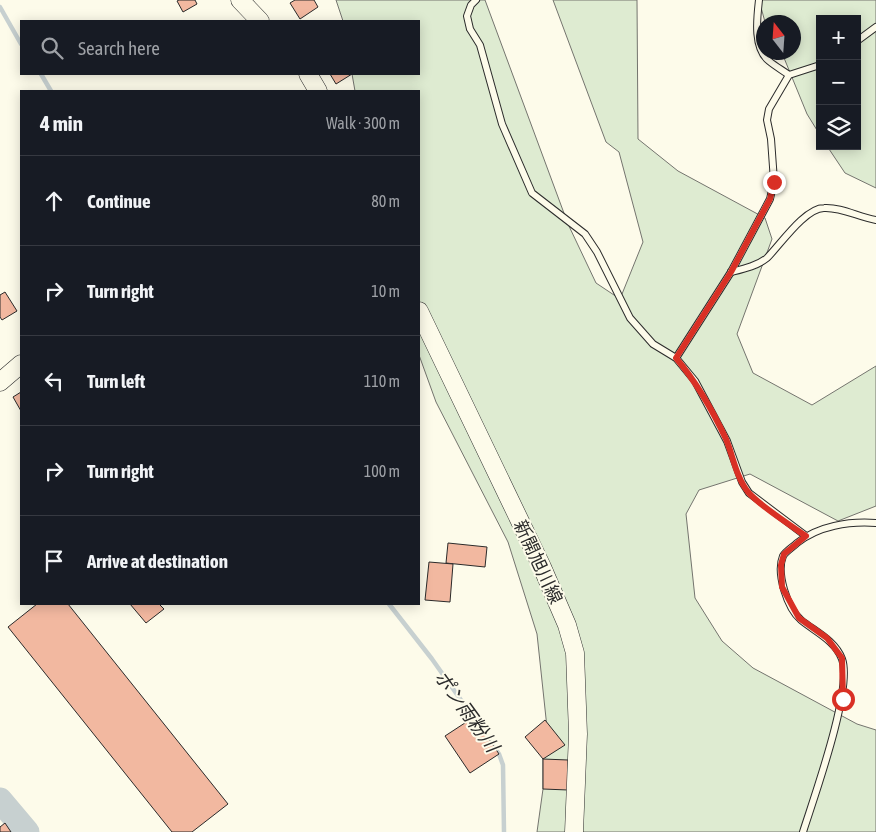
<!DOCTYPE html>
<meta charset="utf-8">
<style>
body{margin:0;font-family:"Asap Condensed","Noto Sans JP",sans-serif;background:#242831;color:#f1f3f6}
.controls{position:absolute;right:15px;top:15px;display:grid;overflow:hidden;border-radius:0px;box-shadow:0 2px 12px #0003}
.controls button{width:45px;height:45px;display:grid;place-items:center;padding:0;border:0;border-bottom:1px solid #363941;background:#171b24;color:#f1f3f6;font:25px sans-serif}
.compass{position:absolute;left:756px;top:15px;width:45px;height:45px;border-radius:50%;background:#171b24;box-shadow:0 2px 12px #0003;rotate:343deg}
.stop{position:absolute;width:15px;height:15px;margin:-11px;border:4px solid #d93025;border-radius:50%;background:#fff}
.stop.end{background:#d93025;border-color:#fff;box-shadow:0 1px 5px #0008}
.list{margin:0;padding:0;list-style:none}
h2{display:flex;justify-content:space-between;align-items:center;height:65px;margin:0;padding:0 20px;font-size:21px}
h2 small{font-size:16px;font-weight:400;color:#9ea1a6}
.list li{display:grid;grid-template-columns:32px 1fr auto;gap:15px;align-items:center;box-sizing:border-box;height:90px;padding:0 20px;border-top:1px solid #363941}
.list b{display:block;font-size:19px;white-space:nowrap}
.list em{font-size:16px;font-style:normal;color:#9ea1a6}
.icon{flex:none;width:28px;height:28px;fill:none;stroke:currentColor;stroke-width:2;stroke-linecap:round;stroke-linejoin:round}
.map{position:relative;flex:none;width:876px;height:832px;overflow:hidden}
.search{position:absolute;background:#171b24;box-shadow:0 2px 12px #0003;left:20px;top:20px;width:400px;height:55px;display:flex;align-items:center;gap:12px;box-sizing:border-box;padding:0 18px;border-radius:0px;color:#9ea1a6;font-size:19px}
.panel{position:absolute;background:#171b24;box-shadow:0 2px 12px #0003;left:20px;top:90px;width:400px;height:515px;border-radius:0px}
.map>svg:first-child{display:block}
.green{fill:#deebd1;stroke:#74746e}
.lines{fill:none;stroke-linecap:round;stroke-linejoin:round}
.stream{stroke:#c7d0d0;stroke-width:4.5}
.river{stroke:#c7d0d0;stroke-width:25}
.building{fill:#f2b8a0;stroke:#2b2b2b}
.lane-casing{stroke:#2b2b2b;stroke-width:8}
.secondary-casing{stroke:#2b2b2b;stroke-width:19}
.lane{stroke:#fdfbea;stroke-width:6}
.secondary{stroke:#fdfbea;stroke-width:18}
.route{stroke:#d93025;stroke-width:6}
.labels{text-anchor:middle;stroke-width:4;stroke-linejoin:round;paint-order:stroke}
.street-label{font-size:18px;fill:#2b2b2b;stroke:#fdfbea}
.water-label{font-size:19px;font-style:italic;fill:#2b2b2b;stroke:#fdfbea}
</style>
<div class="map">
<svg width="876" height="832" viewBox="0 0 876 832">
<rect width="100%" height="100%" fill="#fdfbea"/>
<!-- green -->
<g class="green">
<path d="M336 0H485L568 224 596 283 620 299 643 242 619 152 606 142 553 0H637L638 139 678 171 765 218 772 239 737 334 753 373 812 405 876 366V506L838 521 750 474 699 490 686 514 695 598 722 641 753 668 857 724 876 730V832H537L543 789V759L548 737 537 634 508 542 436 402 419 355V91H355L352 74H419V21H343Z"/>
<path d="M759 0H876V188L845 173 827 146H857V19H820V135L807 114 782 53 794 52V22H765Z"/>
</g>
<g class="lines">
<!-- stream -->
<g class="stream">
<path d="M0 7 21 44"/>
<path d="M41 74 51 91"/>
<path d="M389 604 432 659 499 754 503 765 504 832"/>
</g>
<!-- river -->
<path class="river" d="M0 800 27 832"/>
</g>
<!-- building -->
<g class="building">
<path d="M179 0H195L197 4 183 12 177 1Z"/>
<path d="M295 0H314L318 7 300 19 290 3Z"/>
<path d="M330 74H352L336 84Z"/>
<path d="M5 292 17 311 2 320 0 317V295Z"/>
<path d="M21 392V411L13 397Z"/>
<path d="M448 543 487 547 485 567 446 563Z"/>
<path d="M429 562 453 564 450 602 425 600Z"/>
<path d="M37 604H68L228 804 192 832H172L8 627Z"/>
<path d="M130 604H159L164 609 146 623Z"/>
<path d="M474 717 499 754 470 773 445 736Z"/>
<path d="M545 720 565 745 543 759 525 737Z"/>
<path d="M543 759 568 760V790L543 789Z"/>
<path d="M5 823 11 832H0V827Z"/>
</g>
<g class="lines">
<!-- lane casing -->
<g class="lane-casing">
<g id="lane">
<path d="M476 0 471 5 467 16 470 29 480 45 502 124 532 193 585 234 597 252 630 318 653 344 676 358 695 381 727 441 742 482 749 493 806 536"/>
<path d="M759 0C757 18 753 48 769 61 775 66 782 70 789 75"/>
<path d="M857 41 876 27"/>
<path d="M731 272C743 269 757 266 767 258 780 245 805 208 824 208 842 207 858 217 876 220"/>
<path d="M676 358 731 272 770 199 774 181 771 139 767 120 769 109 789 75 820 65"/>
<path d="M803 832C814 797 853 689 842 659 835 640 814 631 801 620 787 608 776 573 783 556 786 551 793 547 797 543 818 526 849 521 876 523"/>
</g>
</g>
<!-- secondary casing -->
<g class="secondary-casing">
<g id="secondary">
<path d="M240 0 260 21"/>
<path d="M308 74 318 91"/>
<path d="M419 311 542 567 567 625 575 653 578 734 574 832"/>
<path d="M0 382 21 364"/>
</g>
</g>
<!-- lane -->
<use href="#lane" class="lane"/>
<!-- secondary -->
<use href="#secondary" class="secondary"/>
</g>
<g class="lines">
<!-- route -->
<path class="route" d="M774 182 770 199 731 272 676 358C697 383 712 409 726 439 733 456 736 477 748 492 760 506 790 525 806 536L784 554 781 565 782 587 799 618 827 638 842 658 843 699"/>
</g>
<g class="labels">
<!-- street labels -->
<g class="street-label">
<text transform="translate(538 562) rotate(65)" y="6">新開旭川線</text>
</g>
<!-- water labels -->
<g class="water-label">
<text transform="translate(467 711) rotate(54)" y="7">ポン雨粉川</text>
</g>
</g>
</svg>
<div class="controls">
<button>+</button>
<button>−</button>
<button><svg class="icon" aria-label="layers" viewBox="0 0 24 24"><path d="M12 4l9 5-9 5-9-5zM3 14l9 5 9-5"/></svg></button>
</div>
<svg class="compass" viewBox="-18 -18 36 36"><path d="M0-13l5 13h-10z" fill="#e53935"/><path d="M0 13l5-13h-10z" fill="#9ea1a6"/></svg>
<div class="stop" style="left:843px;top:699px"></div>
<div class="stop end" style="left:774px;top:182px"></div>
<div class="search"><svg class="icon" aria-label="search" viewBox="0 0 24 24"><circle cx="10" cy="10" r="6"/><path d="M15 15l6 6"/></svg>Search here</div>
<section class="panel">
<h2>4 min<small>Walk · 300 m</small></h2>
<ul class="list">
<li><svg class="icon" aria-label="ahead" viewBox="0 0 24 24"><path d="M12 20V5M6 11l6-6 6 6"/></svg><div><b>Continue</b></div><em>80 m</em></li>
<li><svg class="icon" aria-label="right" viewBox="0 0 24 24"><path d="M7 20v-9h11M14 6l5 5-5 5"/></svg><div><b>Turn right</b></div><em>10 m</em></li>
<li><svg class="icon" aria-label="left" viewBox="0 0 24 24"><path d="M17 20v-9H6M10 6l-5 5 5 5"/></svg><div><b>Turn left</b></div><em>110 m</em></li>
<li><svg class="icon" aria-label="right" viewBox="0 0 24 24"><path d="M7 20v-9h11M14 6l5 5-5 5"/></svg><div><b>Turn right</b></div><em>100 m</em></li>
<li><svg class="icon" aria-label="arrive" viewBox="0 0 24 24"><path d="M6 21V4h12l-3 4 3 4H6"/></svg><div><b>Arrive at destination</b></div></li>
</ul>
</section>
</div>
